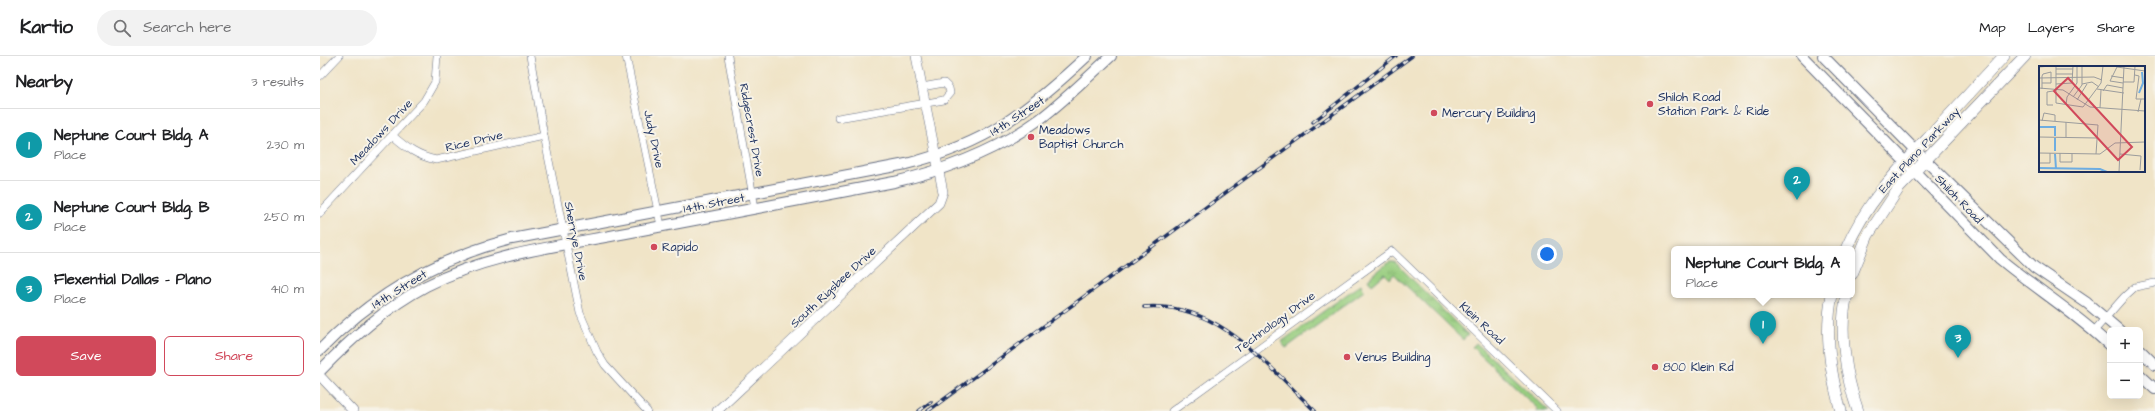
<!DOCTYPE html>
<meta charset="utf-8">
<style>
body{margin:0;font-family:"Architects Daughter",sans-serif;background:#f2f2f2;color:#202124}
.controls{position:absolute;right:12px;bottom:12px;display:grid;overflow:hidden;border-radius:6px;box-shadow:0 4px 16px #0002}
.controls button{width:36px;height:36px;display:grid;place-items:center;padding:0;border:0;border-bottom:1px solid #e0e0e0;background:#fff;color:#202124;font:20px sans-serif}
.you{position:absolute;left:1227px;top:198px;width:14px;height:14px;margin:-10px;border:3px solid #fff;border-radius:50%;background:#1a73e8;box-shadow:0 0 0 6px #1a73e833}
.badge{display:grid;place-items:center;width:26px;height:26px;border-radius:50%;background:#d1495b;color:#fff;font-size:13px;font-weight:700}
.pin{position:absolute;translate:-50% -33px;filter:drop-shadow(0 1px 2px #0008)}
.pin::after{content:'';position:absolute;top:21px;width:14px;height:12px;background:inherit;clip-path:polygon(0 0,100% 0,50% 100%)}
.popup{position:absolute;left:1351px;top:190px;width:184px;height:52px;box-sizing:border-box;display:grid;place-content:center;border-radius:6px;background:#fff;filter:drop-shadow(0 1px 3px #0005);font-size:13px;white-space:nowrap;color:#757577}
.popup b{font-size:15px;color:#202124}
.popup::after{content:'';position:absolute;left:50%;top:100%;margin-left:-8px;border:8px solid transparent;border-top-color:#fff}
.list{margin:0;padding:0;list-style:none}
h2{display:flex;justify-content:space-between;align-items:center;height:52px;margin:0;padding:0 16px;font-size:17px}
h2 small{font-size:13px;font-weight:400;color:#757577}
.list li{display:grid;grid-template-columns:26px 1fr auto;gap:12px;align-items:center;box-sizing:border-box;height:72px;padding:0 16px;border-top:1px solid #e0e0e0}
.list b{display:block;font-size:15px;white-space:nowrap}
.list p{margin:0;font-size:13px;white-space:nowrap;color:#757577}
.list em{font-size:13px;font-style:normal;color:#757577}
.actions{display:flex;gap:8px;padding:12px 16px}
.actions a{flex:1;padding:9px 0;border:1px solid #d1495b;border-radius:6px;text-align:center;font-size:14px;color:#d1495b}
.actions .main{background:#d1495b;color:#fff}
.icon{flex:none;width:22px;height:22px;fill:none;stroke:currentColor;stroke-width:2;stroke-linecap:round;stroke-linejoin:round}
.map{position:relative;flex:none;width:1835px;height:355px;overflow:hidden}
header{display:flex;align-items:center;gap:24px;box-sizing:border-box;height:56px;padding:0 20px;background:#fff;border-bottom:1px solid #e0e0e0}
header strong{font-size:19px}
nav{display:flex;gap:22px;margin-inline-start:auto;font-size:14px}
.search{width:280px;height:36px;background:#f2f2f2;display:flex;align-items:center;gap:10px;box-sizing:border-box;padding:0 14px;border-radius:22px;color:#757577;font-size:15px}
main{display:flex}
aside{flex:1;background:#fff}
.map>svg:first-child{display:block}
.grass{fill:url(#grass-tufts);stroke:#5a7e6e}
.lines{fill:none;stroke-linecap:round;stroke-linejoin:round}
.minor-casing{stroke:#666e83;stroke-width:8}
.tertiary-casing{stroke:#666e83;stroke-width:10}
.secondary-casing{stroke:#666e83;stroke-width:12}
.primary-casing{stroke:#666e83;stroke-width:12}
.minor{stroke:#fff;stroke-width:7}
.tertiary{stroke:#fff;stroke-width:9}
.secondary{stroke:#fff;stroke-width:10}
.primary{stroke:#fff;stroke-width:11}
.rail-casing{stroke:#1b2f5e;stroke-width:3.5}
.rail{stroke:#f7f3e8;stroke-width:2;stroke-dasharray:6;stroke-linecap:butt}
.poi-dot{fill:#d1495b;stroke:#f7f3e8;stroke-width:1.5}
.labels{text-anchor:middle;stroke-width:4;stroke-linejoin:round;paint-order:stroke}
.poi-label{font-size:12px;fill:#1b2f5e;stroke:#f7f3e8;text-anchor:start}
.street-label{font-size:12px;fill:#1b2f5e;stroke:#f7f3e8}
.inset-river{fill:none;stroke:#6eade1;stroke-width:2}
.inset-road{fill:none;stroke:#9b9c9d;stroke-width:1}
.view{fill:#d1495b;fill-opacity:0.15;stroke:#d1495b;stroke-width:2}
.inset-edge{fill:none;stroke:#1b2f5e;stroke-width:2}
</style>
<header>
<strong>Kartio</strong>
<div class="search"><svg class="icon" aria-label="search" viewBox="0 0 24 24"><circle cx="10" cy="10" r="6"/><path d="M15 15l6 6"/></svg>Search here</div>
<nav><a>Map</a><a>Layers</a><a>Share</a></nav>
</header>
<main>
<aside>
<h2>Nearby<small>3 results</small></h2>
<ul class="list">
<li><span class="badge" style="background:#0f9aa8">1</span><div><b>Neptune Court Bldg. A</b><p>Place</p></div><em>230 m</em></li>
<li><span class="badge" style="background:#0f9aa8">2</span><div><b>Neptune Court Bldg. B</b><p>Place</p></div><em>250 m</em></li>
<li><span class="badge" style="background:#0f9aa8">3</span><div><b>Flexential Dallas - Plano</b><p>Place</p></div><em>410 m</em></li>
</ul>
<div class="actions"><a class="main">Save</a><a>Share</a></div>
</aside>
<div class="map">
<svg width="1835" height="355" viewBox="0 0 1835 355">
<defs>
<pattern id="grass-tufts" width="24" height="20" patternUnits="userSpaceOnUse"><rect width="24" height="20" fill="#98cd7f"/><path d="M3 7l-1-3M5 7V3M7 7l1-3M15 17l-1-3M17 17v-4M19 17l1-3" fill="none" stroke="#82b070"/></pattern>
</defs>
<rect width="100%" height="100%" fill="#f7f3e8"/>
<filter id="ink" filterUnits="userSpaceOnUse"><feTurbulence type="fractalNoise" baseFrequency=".025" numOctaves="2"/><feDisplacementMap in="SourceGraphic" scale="8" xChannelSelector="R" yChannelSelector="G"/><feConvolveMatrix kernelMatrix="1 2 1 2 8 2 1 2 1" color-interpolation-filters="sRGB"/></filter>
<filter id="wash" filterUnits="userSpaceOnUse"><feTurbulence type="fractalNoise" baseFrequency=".012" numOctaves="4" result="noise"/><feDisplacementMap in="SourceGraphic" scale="16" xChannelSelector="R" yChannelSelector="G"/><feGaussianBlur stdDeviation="0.9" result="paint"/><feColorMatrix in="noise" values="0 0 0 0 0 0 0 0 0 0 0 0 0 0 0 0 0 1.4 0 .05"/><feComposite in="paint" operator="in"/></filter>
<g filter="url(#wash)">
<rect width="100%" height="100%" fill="#f0e4c7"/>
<!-- grass -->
<g class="grass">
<path d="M1069 206H1075L1148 279 1143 284 1074 218 1070 223 1065 218 1052 229 1048 223Z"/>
<path d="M1041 228 1044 235 966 292 961 286Z"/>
<path d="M1156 287 1229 355H1216L1218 353 1152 291Z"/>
</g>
</g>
<g filter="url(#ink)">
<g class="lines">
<!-- minor casing -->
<g class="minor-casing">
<g id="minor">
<path d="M210 0 224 80 260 257 277 296 285 309 327 355"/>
<path d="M306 0 341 170"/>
<path d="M408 0 435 152"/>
<path d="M0 20 19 0"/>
<path d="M518 62 624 44 630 37 629 32 624 27 602 31"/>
<path d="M73 80C87 92 97 100 116 104L224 80"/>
<path d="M0 157 104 45 115 26 117 0"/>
<path d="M1774 275 1804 241 1815 231 1835 227"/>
<path d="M852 355 1072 195 1237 355"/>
</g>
</g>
<!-- tertiary casing -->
<g class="tertiary-casing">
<g id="tertiary">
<path d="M0 320 33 355"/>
<path d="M397 355 619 147 623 136 596 0"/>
</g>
</g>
<!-- secondary casing -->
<g class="secondary-casing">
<g id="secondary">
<path d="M1482 0 1680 203C1716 233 1756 257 1790 290"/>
<path d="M1503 0 1596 95 1714 211 1767 247 1799 274"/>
<path d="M0 294C54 238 117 202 192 183L586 108C667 88 707 56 767 0"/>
<path d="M1820 294 1835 309"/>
<path d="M0 315C32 282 65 252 106 230 168 198 239 190 306 177 395 160 485 143 574 126 626 114 676 95 720 63 745 44 768 21 791 0"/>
<path d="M1820 319 1835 333"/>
</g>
</g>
<!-- primary casing -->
<g class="primary-casing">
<g id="primary">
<path d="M1526 193C1546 147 1575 117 1609 81 1634 54 1659 27 1684 0"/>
<path d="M1532 218 1548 179 1579 132 1705 0"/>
<path d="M1512 239C1504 278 1510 317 1521 355"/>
<path d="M1527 239C1518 275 1526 321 1538 355"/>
</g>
</g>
<!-- minor -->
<use href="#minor" class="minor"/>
<!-- tertiary -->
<use href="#tertiary" class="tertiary"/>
<!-- secondary -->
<use href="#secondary" class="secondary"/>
<!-- primary -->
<use href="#primary" class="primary"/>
<!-- rail casing -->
<g class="rail-casing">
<g id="rail">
<path d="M993 66 1076 0"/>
<path d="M824 251C898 245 947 309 995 355"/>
<path d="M599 355 611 346"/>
<path d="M608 355 1092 0"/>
</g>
</g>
<!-- rail -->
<use href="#rail" class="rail"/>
</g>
</g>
<!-- markers -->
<g class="poi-dot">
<circle cx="1330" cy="48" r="4"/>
<circle cx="1114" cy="57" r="4"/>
<circle cx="711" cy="81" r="4"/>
<circle cx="334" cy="191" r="4"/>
<circle cx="1027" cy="301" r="4"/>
<circle cx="1335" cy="311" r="4"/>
</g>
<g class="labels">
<!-- poi labels -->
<g class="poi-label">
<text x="1338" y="45">Shiloh Road<tspan x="1338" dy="14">Station Park &amp; Ride</tspan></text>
<text x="1122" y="61">Mercury Building</text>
<text x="719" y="78">Meadows<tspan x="719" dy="14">Baptist Church</tspan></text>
<text x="342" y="195">Rapido</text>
<text x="1035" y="305">Venus Building</text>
<text x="1343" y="315">800 Klein Rd</text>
</g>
<!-- street labels -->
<g class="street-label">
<text transform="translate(697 60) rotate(-33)" y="4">14th Street</text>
<text transform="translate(432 74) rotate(80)" y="4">Ridgecrest Drive</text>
<text transform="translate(61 76) rotate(-47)" y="4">Meadows Drive</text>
<text transform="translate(334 83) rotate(78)" y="4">Judy Drive</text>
<text transform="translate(154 85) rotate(-13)" y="4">Rice Drive</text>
<text transform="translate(1599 94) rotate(-47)" y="4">East Plano Parkway</text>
<text transform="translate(1639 143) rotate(46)" y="4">Shiloh Road</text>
<text transform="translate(394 147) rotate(-11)" y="4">14th Street</text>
<text transform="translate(256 185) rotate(79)" y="4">Sherrye Drive</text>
<text transform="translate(513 231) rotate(-43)" y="4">South Rigsbee Drive</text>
<text transform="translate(79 233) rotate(-32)" y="4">14th Street</text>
<text transform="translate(955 266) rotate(-36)" y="4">Technology Drive</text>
<text transform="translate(1162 267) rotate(43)" y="4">Klein Road</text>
</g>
</g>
<!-- overview -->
<g transform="translate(1719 10)">
<rect width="106" height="106" fill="#f0e4c7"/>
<path class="inset-river" d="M100 27 104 17 103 6M0 61H16V70M16 85V72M16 88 17 103M0 102 61 103 68 106"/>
<path class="inset-road" d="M17 0V37L44 41 62 17 64 0M0 1 12 0M17 3H34M17 8H34M96 9 100 10 97 33H106M72 10 85 12M0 12 55 11 63 14M84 16H95L96 0M84 17 71 15 78 1 106 5M17 18 33 17 34 0M43 18 53 16 60 21M0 22 24 24 51 41 106 45M3 23V10L4 8 12 6V17H3M58 23 85 27M64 25 68 19 84 22M34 31 43 19V0M38 34 48 18M14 39H8V26L14 25M27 39 28 31 38 17V0M61 42 62 24M99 46 102 33M0 54 59 59 57 88M3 55 5 47 16 49V55M0 71 58 72M27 71V56M0 87 61 88 76 77 106 76M21 87V96H33V87M81 88 102 90 101 104M0 97H11V87M80 106 85 0"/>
<path class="view" d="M29 12 93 81 79 94 15 25Z"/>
<rect width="106" height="106" class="inset-edge"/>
</g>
</svg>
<div class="controls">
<button>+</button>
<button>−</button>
</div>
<div class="you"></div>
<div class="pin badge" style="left:1443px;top:288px;background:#0f9aa8">1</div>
<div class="popup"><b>Neptune Court Bldg. A</b>Place</div>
<div class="pin badge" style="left:1477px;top:144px;background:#0f9aa8">2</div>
<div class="pin badge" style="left:1638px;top:302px;background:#0f9aa8">3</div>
</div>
</main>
